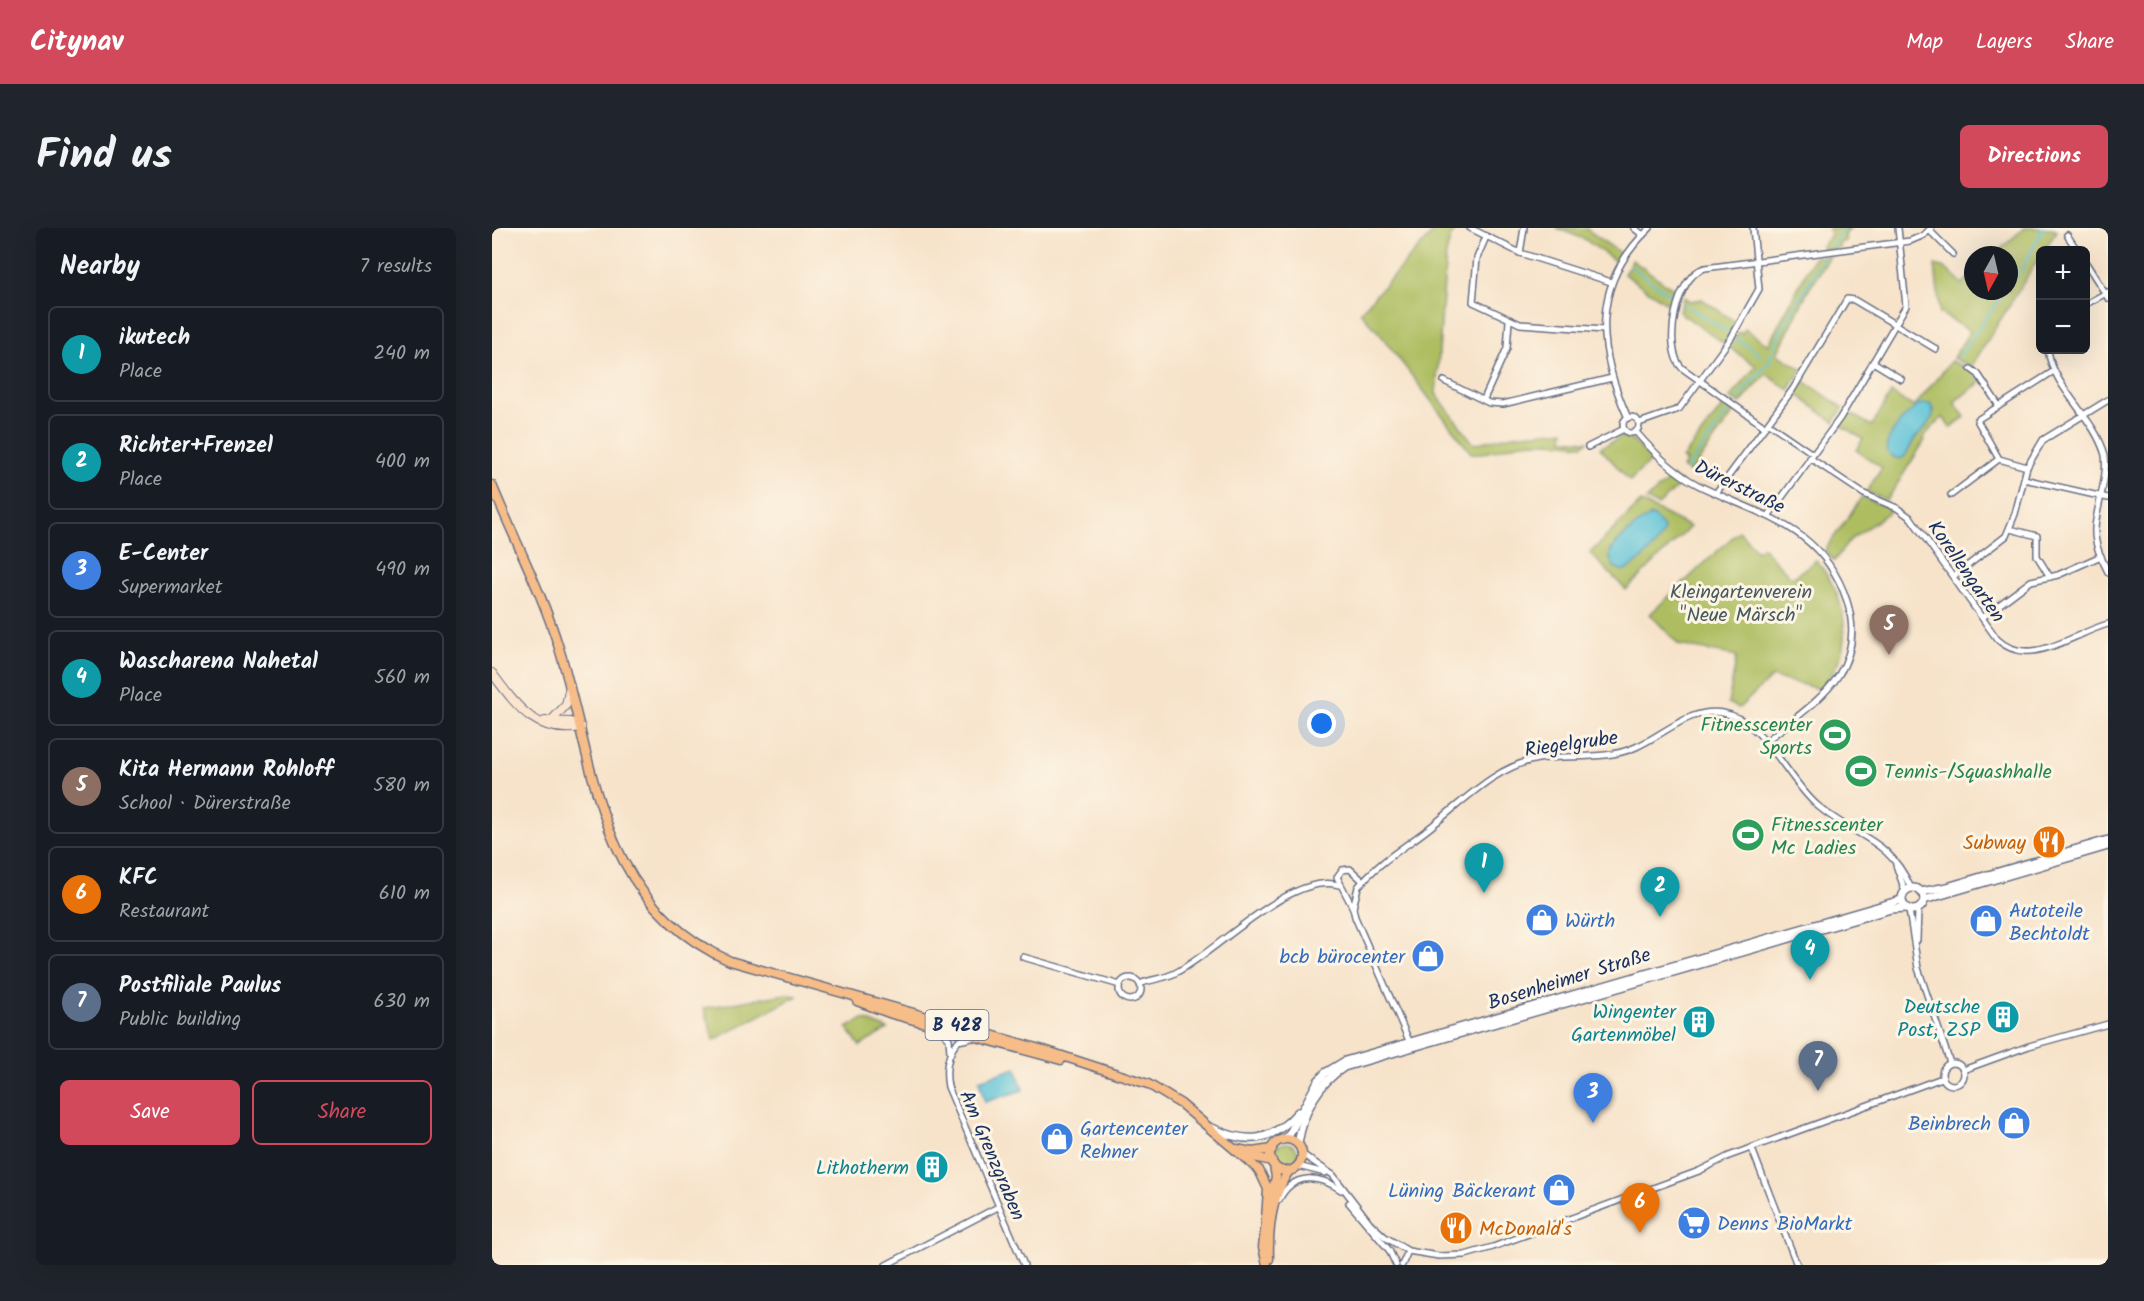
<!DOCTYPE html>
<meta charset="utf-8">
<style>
body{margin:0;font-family:Kalam,sans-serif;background:#20242c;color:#f1f3f6}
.controls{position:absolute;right:18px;top:18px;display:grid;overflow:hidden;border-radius:9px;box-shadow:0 6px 24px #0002}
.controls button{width:54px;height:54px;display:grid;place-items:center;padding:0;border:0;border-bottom:2px solid #363941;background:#171b24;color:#f1f3f6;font:30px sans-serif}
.compass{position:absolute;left:1472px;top:18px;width:54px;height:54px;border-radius:50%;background:#171b24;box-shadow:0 6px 24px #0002;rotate:188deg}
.you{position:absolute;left:830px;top:496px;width:21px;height:21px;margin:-15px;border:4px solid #fff;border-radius:50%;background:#1a73e8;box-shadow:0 0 0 9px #1a73e833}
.badge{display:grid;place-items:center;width:39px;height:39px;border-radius:50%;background:#d1495b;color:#fff;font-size:20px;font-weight:700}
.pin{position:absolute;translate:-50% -50px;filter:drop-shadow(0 2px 3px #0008)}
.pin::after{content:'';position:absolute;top:32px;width:21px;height:18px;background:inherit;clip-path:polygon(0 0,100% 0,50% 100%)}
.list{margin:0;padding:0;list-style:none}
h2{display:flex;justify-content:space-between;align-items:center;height:78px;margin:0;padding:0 24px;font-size:26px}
h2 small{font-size:20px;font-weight:400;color:#9ea1a6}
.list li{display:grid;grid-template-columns:39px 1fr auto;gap:18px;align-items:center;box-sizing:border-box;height:96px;margin:0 12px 12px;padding:0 12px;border:2px solid #363941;border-radius:9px}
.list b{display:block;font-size:22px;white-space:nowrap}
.list p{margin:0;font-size:20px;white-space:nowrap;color:#9ea1a6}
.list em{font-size:20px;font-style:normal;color:#9ea1a6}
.actions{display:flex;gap:12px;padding:18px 24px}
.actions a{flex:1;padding:14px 0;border:2px solid #d1495b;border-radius:9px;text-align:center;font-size:21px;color:#d1495b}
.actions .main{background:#d1495b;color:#fff}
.map{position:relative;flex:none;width:1616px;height:1037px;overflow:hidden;border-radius:9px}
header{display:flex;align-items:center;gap:36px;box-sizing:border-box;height:84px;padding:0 30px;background:#d1495b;color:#fff}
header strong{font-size:28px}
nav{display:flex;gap:33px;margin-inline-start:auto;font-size:21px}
.intro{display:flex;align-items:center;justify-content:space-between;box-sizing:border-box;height:144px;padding:0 36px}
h1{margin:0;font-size:42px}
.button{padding:15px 27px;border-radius:9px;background:#d1495b;color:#fff;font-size:21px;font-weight:700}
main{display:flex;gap:36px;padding:0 36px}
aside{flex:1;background:#171b24;border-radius:9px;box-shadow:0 6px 24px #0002}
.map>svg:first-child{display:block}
.green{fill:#adbd60;stroke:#64765f;stroke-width:1.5}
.water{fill:#5bc2d8;stroke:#3b789b;stroke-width:1.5}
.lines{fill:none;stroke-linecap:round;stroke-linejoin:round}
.stream{stroke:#5bc2d8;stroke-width:2}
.pedestrian-casing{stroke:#686e84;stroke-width:7}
.minor-casing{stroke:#686e84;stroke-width:8}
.tertiary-casing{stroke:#686e84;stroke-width:10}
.secondary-casing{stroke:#686e84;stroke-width:10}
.primary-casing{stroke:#686e84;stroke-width:11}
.pedestrian{stroke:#fff;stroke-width:4}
.minor{stroke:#fff;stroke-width:5}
.tertiary{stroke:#fff;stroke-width:7}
.secondary{stroke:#fce5cf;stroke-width:8}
.primary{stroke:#f7bd88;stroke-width:8}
.labels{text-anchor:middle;stroke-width:6;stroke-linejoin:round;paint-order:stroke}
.shield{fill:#fcf5e5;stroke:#5e6a86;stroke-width:1.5}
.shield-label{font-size:18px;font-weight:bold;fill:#1b2f5e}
.street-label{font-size:20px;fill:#1b2f5e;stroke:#fcf5e5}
.park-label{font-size:20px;fill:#475a5f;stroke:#fcf5e5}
.leisure-label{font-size:20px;fill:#27864d;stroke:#fcf5e5;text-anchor:start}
.food-label{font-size:20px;fill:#c56008;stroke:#fcf5e5;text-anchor:end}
.shop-label{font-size:20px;fill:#366cbe;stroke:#fcf5e5;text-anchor:start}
.culture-label{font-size:20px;fill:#0d838f;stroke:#fcf5e5;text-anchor:end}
</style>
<header>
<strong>Citynav</strong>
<nav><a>Map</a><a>Layers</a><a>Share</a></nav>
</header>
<div class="intro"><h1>Find us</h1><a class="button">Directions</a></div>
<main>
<aside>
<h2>Nearby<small>7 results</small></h2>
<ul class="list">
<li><span class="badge" style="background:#0f9aa8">1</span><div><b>ikutech</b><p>Place</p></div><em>240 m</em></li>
<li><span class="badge" style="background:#0f9aa8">2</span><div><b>Richter+Frenzel</b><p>Place</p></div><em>400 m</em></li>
<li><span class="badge" style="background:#3f7fe0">3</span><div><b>E-Center</b><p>Supermarket</p></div><em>490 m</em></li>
<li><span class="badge" style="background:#0f9aa8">4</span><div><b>Wascharena Nahetal</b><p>Place</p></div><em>560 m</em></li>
<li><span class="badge" style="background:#8d6e63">5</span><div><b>Kita Hermann Rohloff</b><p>School · Dürerstraße</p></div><em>580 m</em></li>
<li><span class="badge" style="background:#e8710a">6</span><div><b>KFC</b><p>Restaurant</p></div><em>610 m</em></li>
<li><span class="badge" style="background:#5c6f8a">7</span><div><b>Postfiliale Paulus</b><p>Public building</p></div><em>630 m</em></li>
</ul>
<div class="actions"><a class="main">Save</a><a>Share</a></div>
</aside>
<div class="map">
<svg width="1616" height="1037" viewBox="0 0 1616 1037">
<rect width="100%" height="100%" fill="#fcf5e5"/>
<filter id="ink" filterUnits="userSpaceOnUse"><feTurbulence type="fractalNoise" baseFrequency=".0167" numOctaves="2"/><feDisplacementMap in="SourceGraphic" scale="12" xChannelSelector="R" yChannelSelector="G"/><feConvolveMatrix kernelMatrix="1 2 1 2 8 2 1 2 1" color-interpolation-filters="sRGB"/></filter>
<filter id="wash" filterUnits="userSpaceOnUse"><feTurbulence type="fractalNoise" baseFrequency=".008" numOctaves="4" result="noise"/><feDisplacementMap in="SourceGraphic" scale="24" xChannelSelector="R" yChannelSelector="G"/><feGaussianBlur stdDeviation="1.35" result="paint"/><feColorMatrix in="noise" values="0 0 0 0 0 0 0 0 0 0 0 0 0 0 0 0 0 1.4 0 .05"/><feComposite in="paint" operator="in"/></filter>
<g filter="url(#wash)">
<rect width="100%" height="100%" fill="#f7e3ca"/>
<!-- green -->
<g class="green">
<path d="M945 0H966L959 8 954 26 944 166 982 216 1021 207 1072 202 1071 211 1096 213 1091 217C1069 215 1046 212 1025 216 1008 220 996 227 979 225L888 106 868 84Z"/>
<path d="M1064 0H1093L1128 25 1123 33 1092 11Z"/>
<path d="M1337 0H1358L1353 7 1354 13 1347 15 1348 20 1330 23V18L1338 7Z"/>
<path d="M1532 0H1560L1565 3 1552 22H1548V28L1479 139 1461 130 1478 103 1448 85 1443 37 1453 40 1470 56 1481 46V63H1517V27H1502Z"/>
<path d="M1338 28 1317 61 1285 126 1310 141 1297 162 1274 146 1248 176 1238 170 1264 138 1238 120 1247 104 1250 106 1253 101 1276 117 1322 29Z"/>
<path d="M1140 32 1187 65 1182 80 1132 46Z"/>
<path d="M1192 69 1198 73 1210 71 1245 95 1233 116 1187 84Z"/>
<path d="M1459 133 1478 142 1489 154 1462 174 1473 189 1458 200 1451 189 1431 209 1433 212 1395 272 1374 264 1390 240 1364 222 1371 211 1348 197 1356 184 1380 198 1399 165 1422 179Z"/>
<path d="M1311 152 1351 180 1342 194 1303 165Z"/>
<path d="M1234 174 1244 182 1198 245 1190 240 1194 233 1190 231Z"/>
<path d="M1129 209 1141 213 1159 232 1138 253 1108 220Z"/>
<path d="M1180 249 1190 255 1166 277 1154 272Z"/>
<path d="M1370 269 1397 280V284L1358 312 1342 333 1333 322Z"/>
<path d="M1149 274 1198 299 1134 362 1098 325Z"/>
<path d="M1247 303 1265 323 1270 319 1300 350 1324 332C1356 371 1366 423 1327 461L1280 449 1247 480 1236 475 1245 428 1187 417 1158 386Z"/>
<path d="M294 766 305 768 222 812 212 780Z"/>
<path d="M371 791 396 801 368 818 355 800Z"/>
<circle cx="794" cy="927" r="12"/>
</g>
<!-- water -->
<g class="water">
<path d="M1428 176H1438C1449 190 1429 202 1422 212 1418 218 1417 224 1412 229L1407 231 1399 228 1394 222C1396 204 1414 186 1428 176Z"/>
<path d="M1161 288 1172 299C1172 313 1144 339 1131 343L1122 339C1119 334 1117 330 1118 325 1121 316 1152 288 1161 288Z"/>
<path d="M524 840 531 862 493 874 487 852Z"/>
</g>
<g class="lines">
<!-- stream -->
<g class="stream">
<path d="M1338 20 1352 0"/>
<path d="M1138 38 1184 71"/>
<path d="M1517 57 1533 36 1551 0"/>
<path d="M1190 75 1238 105"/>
<path d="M1244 110 1269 128"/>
<path d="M1466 130 1513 63"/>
<path d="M1244 172 1277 134 1288 105 1332 28"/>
<path d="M1194 242 1239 180"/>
</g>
</g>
</g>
<g filter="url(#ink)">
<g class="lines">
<!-- pedestrian casing -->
<g class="pedestrian-casing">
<path id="pedestrian" d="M1276 195 1321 226"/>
</g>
<!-- minor casing -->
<g class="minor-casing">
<g id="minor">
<path d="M978 0 1028 25 1119 54"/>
<path d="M1142 0 1151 7"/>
<path d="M1437 2 1461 26"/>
<path d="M1575 7 1585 22"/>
<path d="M994 9 985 30 981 74 1028 96 1112 102"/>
<path d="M1028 25 1032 0"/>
<path d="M1594 35 1616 70"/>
<path d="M1594 76 1616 64"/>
<path d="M1556 122C1562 162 1602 188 1613 227 1616 251 1605 276 1603 300 1602 316 1609 330 1616 344"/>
<path d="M1381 134 1409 151"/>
<path d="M1479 141 1486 146 1507 178"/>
<path d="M952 153 997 175 1011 176 1120 150"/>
<path d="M992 171 1015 120 1017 93"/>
<circle cx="1139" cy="197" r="8"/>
<path d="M1136 190C1105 121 1098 56 1158 0"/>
<path d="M1147 195 1187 181 1239 110 1267 61 1261 0"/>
<path d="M1273 199 1190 140C1170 120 1184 47 1213 40L1418 13 1432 7 1439 0"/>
<path d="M1144 204C1162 225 1181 244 1206 257 1268 288 1330 297 1355 373 1377 445 1321 475 1273 514"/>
<path d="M1096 219 1132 201"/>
<path d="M1318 230 1372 266 1405 280 1419 290 1505 411C1537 442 1582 405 1616 396"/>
<path d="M1507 231 1485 192 1562 143"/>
<path d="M1532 251 1616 270"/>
<path d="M1224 265 1301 161 1355 71 1362 72 1444 121"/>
<path d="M1459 267 1507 231 1535 239"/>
<path d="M1277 287 1348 190 1414 78 1406 0"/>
<path d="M1518 301 1545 308V328L1558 349"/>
<path d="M1462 348 1514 308 1523 286 1535 239 1551 212 1616 172"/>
<path d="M1491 389 1539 353 1566 347 1609 328"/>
<path d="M1404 637 1413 663"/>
<path d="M861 680 845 649 850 642 858 641 871 653"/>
<path d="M1417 682 1426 740 1458 835"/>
<path d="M1425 712 1426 682"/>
<path d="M531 729 628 757"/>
<circle cx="638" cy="761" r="11"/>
<path d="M648 756C659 751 672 751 683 745 724 725 799 643 847 657"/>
<path d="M448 801 457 811 458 824"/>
<path d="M480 810 466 813C455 826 453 843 456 859L532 1037"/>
<path d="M918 815 863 689 861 680 866 659C884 636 913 619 936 601 969 576 1003 538 1046 531 1078 526 1113 533 1144 519 1172 507 1198 479 1231 485 1273 492 1295 552 1326 578 1363 610 1396 608 1419 660"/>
<circle cx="1461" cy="846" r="11"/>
<path d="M1471 842 1537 818 1616 796"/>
<path d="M1260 921 1305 1037"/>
<path d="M810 926 841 947 878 995 893 1009 916 1023 947 1028 973 1027 1001 1019 1207 943 1237 928 1450 850"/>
<path d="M806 938 833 945"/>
<path d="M787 972C801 944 827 947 849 962"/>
<path d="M857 975 897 1022 904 1037"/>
<path d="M394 1037 506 979"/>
<path d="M910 1037 916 1023"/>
</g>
</g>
<!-- tertiary casing -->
<g class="tertiary-casing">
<g id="tertiary">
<circle cx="1421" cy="671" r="11"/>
<path d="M1429 664 1455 659 1616 612"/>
<path d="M1432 672 1616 618"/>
<path d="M720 900C756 917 780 914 806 884"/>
<path d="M791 912 797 907 826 853 833 845 853 833 1409 672"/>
<path d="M806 916C811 884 824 857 852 839L1399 681 1413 680"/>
</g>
</g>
<!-- secondary casing -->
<g class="secondary-casing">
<g id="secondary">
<path d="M0 445C24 477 43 507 89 499"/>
<path d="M60 492 74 477 78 458"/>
<path d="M53 493 79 494 89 499"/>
</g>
</g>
<!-- primary casing -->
<g class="primary-casing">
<g id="primary">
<path d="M0 257C22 311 50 364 67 420 104 540 105 674 238 733L555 823 656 856 689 876 767 942 776 961 774 991"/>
<path d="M365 773 400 786 569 832"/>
<circle cx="794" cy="927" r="16"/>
<path d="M745 921 760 924 780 921"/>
<path d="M753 927 780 933"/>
<path d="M779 969 784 949 782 937"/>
<path d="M777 1031C776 1002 780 967 797 943"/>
<path d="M775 1037 771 1019 775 987"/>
</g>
</g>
<!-- pedestrian -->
<use href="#pedestrian" class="pedestrian"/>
<!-- minor -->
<use href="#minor" class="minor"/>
<!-- tertiary -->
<use href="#tertiary" class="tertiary"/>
<!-- secondary -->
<use href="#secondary" class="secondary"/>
<!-- primary -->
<use href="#primary" class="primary"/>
</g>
</g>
<!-- icons -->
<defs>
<g id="stadium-disc" transform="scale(1.725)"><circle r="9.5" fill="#2e9e5b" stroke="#fcf5e5"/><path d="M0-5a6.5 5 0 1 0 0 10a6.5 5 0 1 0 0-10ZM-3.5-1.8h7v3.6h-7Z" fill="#fff"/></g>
<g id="restaurant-disc" transform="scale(1.725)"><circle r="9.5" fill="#e8710a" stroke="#fcf5e5"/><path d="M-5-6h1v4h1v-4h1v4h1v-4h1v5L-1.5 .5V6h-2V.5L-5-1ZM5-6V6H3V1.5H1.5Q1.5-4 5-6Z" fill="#fff"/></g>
<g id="shop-disc" transform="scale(1.725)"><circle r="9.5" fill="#3f7fe0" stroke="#fcf5e5"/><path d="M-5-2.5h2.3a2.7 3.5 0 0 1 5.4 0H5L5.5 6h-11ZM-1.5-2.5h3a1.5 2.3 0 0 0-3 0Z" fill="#fff"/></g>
<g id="building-disc" transform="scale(1.725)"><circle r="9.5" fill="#0f9aa8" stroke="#fcf5e5"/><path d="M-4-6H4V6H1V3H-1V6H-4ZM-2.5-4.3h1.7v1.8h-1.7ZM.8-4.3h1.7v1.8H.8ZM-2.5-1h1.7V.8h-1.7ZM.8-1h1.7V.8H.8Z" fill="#fff"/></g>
<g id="supermarket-disc" transform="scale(1.725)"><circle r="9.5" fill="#3f7fe0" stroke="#fcf5e5"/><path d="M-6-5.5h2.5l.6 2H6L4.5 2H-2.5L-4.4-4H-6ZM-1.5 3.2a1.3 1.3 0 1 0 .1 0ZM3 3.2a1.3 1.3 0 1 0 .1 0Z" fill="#fff"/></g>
</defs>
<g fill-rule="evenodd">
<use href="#stadium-disc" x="1343" y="507"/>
<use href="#stadium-disc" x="1369" y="543"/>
<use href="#stadium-disc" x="1256" y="607"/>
<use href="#restaurant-disc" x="1557" y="614"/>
<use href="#shop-disc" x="1050" y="692"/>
<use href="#shop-disc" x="1494" y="693"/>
<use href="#shop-disc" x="936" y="728"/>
<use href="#building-disc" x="1511" y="789"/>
<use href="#building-disc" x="1207" y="794"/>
<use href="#shop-disc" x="1522" y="895"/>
<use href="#shop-disc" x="565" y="911"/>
<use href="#building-disc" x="440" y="939"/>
<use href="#shop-disc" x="1067" y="962"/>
<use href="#supermarket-disc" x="1202" y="995"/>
<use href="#restaurant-disc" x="964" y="1000"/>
</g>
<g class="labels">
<!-- shield labels -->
<rect class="shield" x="433.5" y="782" width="63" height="30" rx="4.5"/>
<g class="shield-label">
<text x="465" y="803">B 428</text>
</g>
<!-- street labels -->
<g class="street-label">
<text transform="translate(1248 258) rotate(26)" y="7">Dürerstraße</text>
<text transform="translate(1475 343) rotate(55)" y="7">Korellengarten</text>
<text transform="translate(1079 515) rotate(-8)" y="7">Riegelgrube</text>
<text transform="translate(1077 750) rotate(-17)" y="7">Bosenheimer Straße</text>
<text transform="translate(501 927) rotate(67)" y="7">Am Grenzgraben</text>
</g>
<!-- park labels -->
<g class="park-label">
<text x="1249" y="370">Kleingartenverein<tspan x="1249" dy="23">"Neue Märsch"</tspan></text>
</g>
<!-- leisure labels -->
<g class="leisure-label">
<text x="1320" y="503" text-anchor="end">Fitnesscenter<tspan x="1320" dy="23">Sports</tspan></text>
<text x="1392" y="550">Tennis-/Squashhalle</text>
<text x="1279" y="603">Fitnesscenter<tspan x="1279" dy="23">Mc Ladies</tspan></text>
</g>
<!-- food labels -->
<g class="food-label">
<text x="1534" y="621">Subway</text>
<text x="987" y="1007" text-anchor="start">McDonald's</text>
</g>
<!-- shop labels -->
<g class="shop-label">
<text x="1517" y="689">Autoteile<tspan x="1517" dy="23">Bechtoldt</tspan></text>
<text x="1073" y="699">Würth</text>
<text x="913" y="735" text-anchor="end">bcb bürocenter</text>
<text x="1499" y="902" text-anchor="end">Beinbrech</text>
<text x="588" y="907">Gartencenter<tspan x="588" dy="23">Rehner</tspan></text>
<text x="1044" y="969" text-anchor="end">Lüning Bäckerant</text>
<text x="1225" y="1002">Denns BioMarkt</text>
</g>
<!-- culture labels -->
<g class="culture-label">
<text x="1488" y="785">Deutsche<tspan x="1488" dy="23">Post, ZSP</tspan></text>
<text x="1184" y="790">Wingenter<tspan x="1184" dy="23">Gartenmöbel</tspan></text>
<text x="417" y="946">Lithotherm</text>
</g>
</g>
</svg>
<div class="controls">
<button>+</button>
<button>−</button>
</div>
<svg class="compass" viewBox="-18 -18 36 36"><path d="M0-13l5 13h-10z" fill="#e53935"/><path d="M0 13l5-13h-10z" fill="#9ea1a6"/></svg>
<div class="you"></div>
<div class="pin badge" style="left:992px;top:665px;background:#0f9aa8">1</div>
<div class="pin badge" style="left:1168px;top:689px;background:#0f9aa8">2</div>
<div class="pin badge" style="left:1101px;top:895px;background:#3f7fe0">3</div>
<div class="pin badge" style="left:1318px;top:752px;background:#0f9aa8">4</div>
<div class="pin badge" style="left:1397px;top:427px;background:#8d6e63">5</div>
<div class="pin badge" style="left:1148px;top:1005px;background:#e8710a">6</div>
<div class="pin badge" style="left:1326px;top:863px;background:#5c6f8a">7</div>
</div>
</main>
